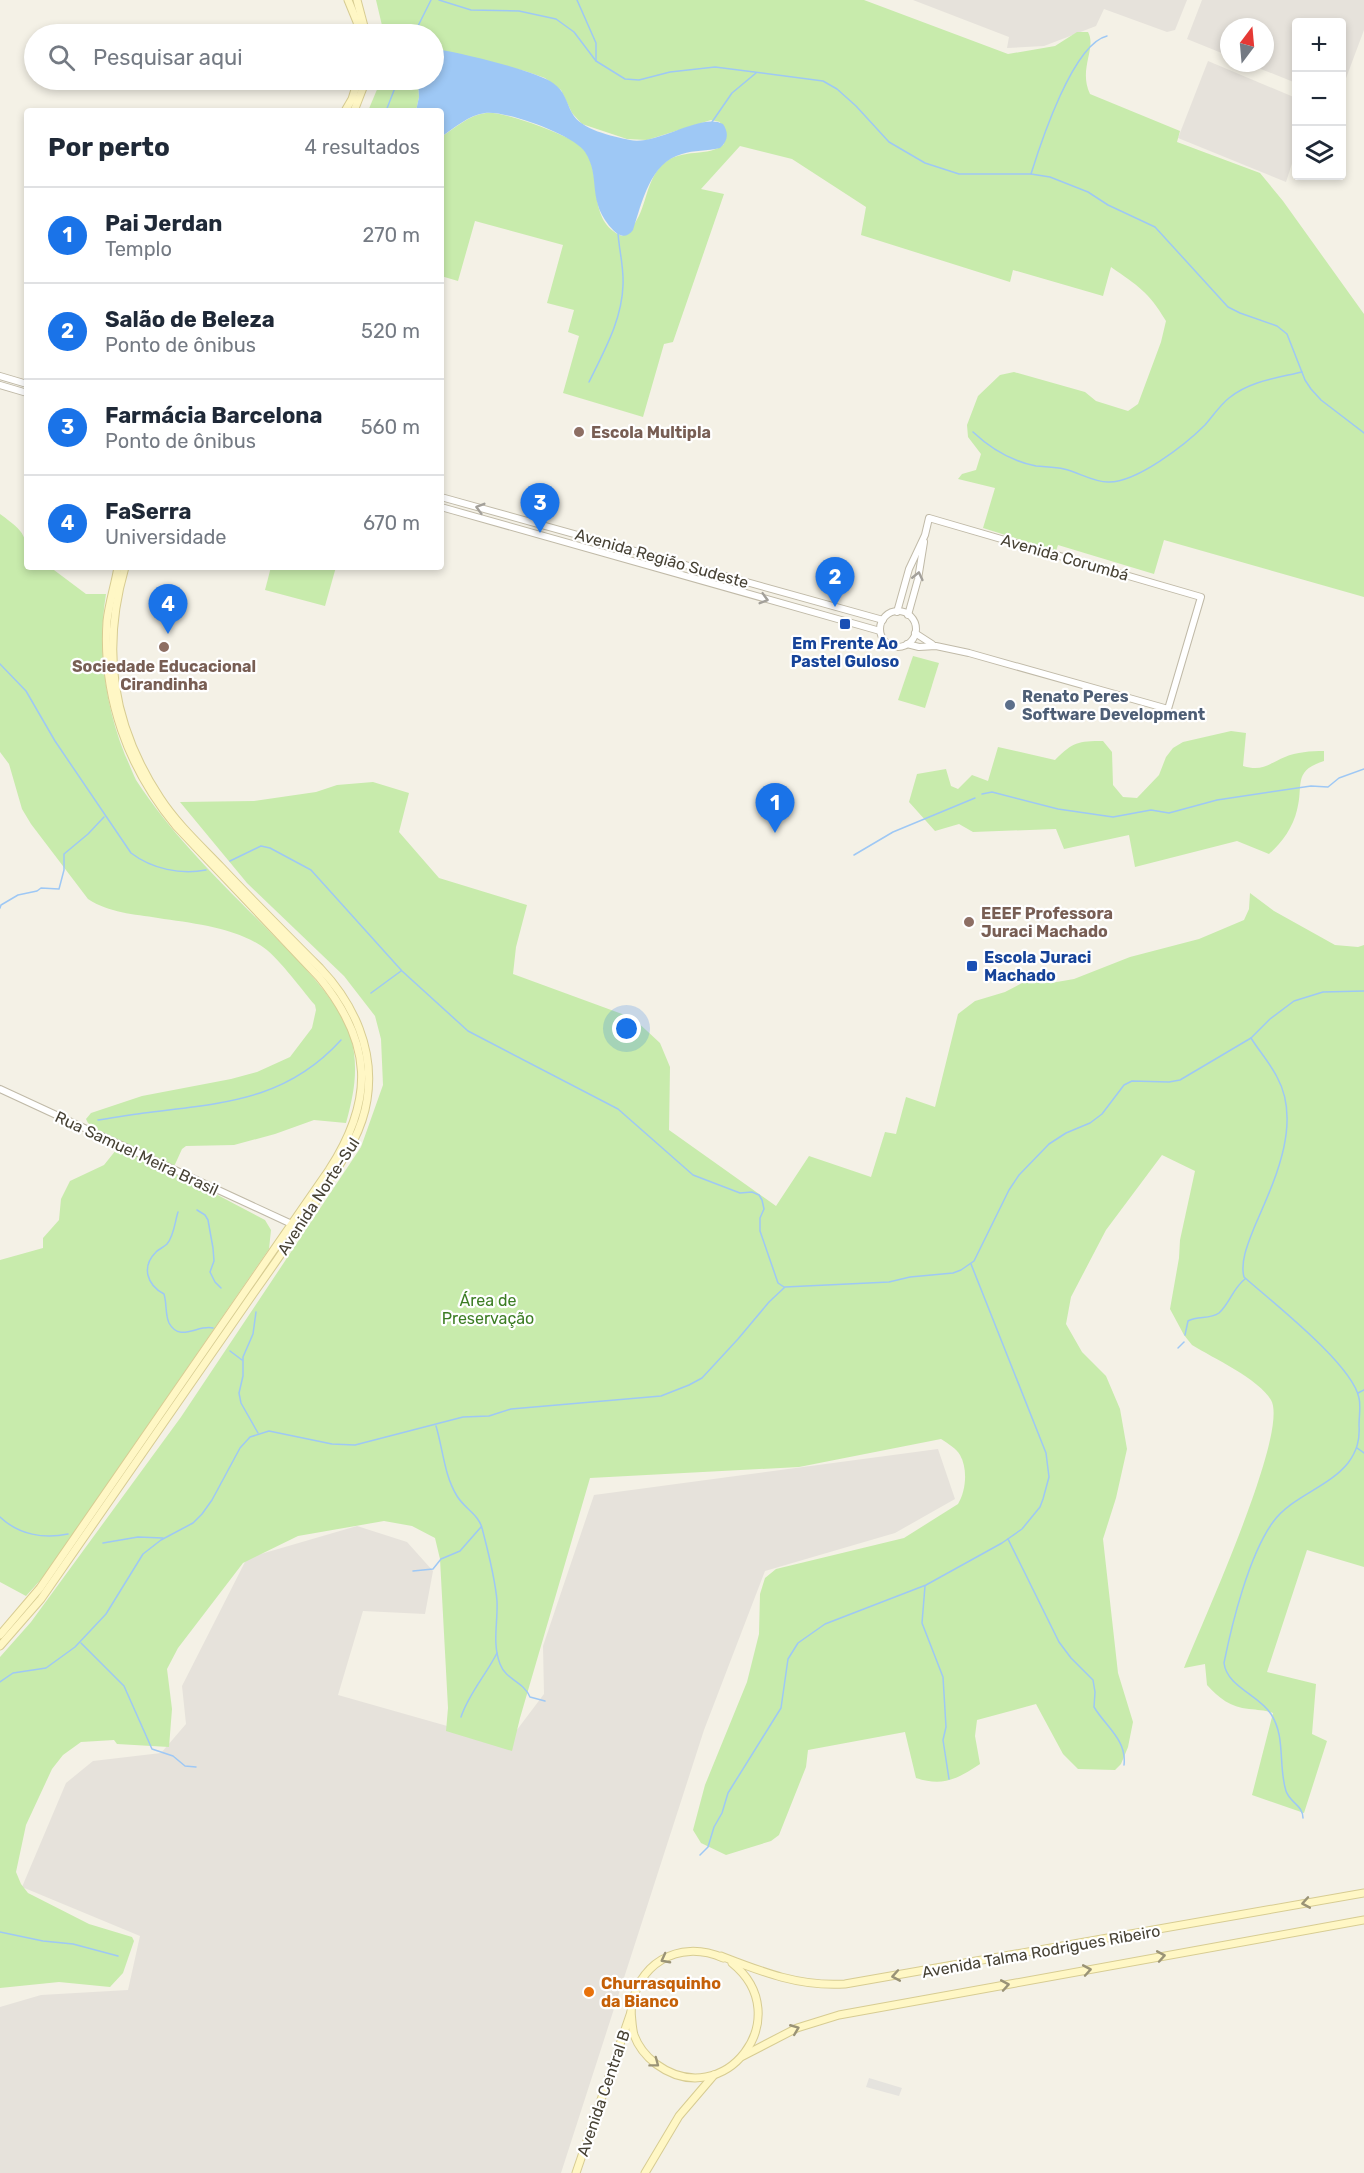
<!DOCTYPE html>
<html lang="pt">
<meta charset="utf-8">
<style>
body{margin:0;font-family:Rubik,sans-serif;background:#f2f2f3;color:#1f2937}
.controls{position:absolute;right:18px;top:18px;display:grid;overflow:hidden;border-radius:6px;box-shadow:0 3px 9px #0003}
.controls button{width:54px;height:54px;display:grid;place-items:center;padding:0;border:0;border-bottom:2px solid #e0e1e3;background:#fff;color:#1f2937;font:30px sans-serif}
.compass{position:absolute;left:1220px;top:18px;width:54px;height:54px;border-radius:50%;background:#fff;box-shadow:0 3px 9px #0003;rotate:16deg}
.you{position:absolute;left:627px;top:1029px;width:21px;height:21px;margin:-15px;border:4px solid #fff;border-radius:50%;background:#1a73e8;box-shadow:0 0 0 9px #1a73e833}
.badge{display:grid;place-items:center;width:39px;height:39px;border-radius:50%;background:#1a73e8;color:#fff;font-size:20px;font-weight:700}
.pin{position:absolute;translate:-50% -50px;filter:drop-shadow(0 2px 3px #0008)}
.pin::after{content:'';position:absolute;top:32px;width:21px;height:18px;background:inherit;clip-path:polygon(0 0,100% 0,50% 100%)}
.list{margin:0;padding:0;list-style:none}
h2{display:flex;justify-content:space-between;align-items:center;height:78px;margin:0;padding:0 24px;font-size:26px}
h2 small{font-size:20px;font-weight:400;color:#747a83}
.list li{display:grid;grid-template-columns:39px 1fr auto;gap:18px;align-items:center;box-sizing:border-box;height:96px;padding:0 24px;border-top:2px solid #e0e1e3}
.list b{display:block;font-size:22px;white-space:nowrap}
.list p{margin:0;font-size:20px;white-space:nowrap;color:#747a83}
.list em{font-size:20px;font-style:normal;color:#747a83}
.icon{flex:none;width:33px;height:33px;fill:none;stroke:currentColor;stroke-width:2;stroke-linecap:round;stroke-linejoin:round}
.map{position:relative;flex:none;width:1364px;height:2173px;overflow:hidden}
.search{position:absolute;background:#fff;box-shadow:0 3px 9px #0003;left:24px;top:24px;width:420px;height:66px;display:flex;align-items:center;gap:15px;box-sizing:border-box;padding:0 21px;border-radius:33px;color:#747a83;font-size:22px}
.panel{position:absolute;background:#fff;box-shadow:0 3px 9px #0003;left:24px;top:108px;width:420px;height:462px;border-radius:6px}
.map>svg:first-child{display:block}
.industrial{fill:#e6e2db}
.green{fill:#c8ebac}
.parking{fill:#e5e3de}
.water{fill:#9ec8f5}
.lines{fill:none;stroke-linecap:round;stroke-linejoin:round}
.stream{stroke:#9ec8f5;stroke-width:1.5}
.tertiary-casing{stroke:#c0baa8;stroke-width:8}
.secondary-casing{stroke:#d7cc92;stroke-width:9}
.tertiary{stroke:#fff;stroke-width:6}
.secondary{stroke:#fff7c5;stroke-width:7}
.oneway{stroke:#a3a09a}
.oneway2{stroke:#9a9376}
.education-dot{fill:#8d6e63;stroke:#fff;stroke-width:2}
.transit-dot{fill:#1a4fb4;stroke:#fff;stroke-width:2}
.service-dot{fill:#5c6f8a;stroke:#fff;stroke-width:2}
.food-dot{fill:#e8710a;stroke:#fff;stroke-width:2}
.labels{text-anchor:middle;stroke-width:4.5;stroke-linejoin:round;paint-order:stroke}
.education-label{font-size:16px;font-weight:bold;fill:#785e54;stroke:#fff;text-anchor:start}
.street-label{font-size:16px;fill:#474235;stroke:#fff}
.transit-label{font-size:16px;font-weight:bold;fill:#164399;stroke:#fff}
.service-label{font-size:16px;font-weight:bold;fill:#4e5e75;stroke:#fff;text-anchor:start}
.park-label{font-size:16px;fill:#3c7d24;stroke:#fff}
.food-label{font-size:16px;font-weight:bold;fill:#c56008;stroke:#fff;text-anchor:start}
</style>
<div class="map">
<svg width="1364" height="2173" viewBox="0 0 1364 2173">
<rect width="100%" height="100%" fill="#f4f1e6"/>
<!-- industrial -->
<g class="industrial">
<path d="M913 0H1187L1175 30 1167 32 1104 9 1096 26 1044 46 1007 48 1009 37Z"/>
<path d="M1202 0H1364V30L1342 89V22H1296V83L1246 63H1265V27H1229V56L1187 39Z"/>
<path d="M1208 61 1296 98V151L1286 182 1178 138Z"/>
<path d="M938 1449 955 1499 895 1533 765 1571 704 1730 561 2173H0V2007L41 1995 128 1990 140 1936 22 1887 66 1783 93 1761 161 1753 186 1724 182 1686 247 1558 357 1526 407 1542 433 1571 425 1614 363 1611 338 1695 507 1743 544 1694 543 1646 594 1495Z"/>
</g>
<!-- green -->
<g class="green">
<path d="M376 0H864L1008 54 1055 46 1077 32H1088C1097 48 1078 69 1090 94L1180 131 1177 142 1260 173 1283 201 1364 314V597L1164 540 1154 574 1058 545 1056 551 983 528 995 488 958 479 962 474 976 470 981 454 968 437 967 425 978 396 1000 375 1014 372 1085 392 1096 401 1128 411 1138 404 1161 342 1166 321C1148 291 1138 286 1111 267L1103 296 1013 270 1010 282 861 235 866 207 792 159 740 146 701 189 724 194 673 342 664 344 643 417 563 393 579 336 568 332 574 310 547 303 563 245 475 221 458 281 441 276V137C455 128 469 115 486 113 504 111 557 132 574 141 579 144 584 149 587 154 602 179 587 221 622 236 626 232 632 228 635 223 647 205 646 180 663 164 682 147 709 158 724 144L720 122 711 120 647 140 627 139 582 124 572 113 561 90 545 78 525 71 434 49V34H384Z"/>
<path d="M381 80H418L419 97 416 111H368Z"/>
<path d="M0 514C26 533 27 535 27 567H50L86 594H106C97 648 105 705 125 755 129 763 132 772 136 780 175 840 228 889 278 940 303 965 341 1004 351 1038 359 1068 354 1094 346 1123L314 1120 275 1134 234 1145 186 1146 182 1149 172 1171 265 1220 271 1230 269 1249 44 1576 26 1596 0 1582V1260L43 1248V1238L59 1220 61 1199 70 1181 104 1165 120 1145 88 1123 86 1119 91 1113 142 1096 231 1079 257 1072 290 1057 312 1028 316 1010 315 1005C300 988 277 955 260 945 231 927 191 923 158 918 134 914 109 913 88 899L31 824 22 809 9 764 0 752Z"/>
<path d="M271 567H336L325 606 265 590Z"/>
<path d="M913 656 939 663 925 708 898 700Z"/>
<path d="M1231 731 1246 733 1243 766C1262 772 1268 764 1285 757 1296 752 1311 751 1324 751V761C1292 771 1304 785 1297 810 1293 827 1282 843 1269 854L1237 841 1135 867 1129 835 1064 849 1056 829 973 832 959 824 935 831 909 802 917 774 946 769 951 786 958 789 972 775 988 781 998 747 1055 760C1073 742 1078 741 1103 741L1112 752 1113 785 1123 797 1137 798 1159 775 1166 757 1173 748 1183 742Z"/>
<path d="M373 782 409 793 399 832 439 878 527 905 516 947 513 974 633 1018 660 1043 670 1067 669 1130 776 1206 809 1156 871 1177 885 1132 896 1134 906 1097 935 1107 958 1014 975 1001 1005 992 1024 982 1051 983 1074 979 1130 957 1199 939 1244 920 1249 909 1250 893 1274 911 1335 945 1358 947 1364 945V1567L1307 1550 1267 1672 1316 1684 1312 1734 1327 1741 1304 1813 1252 1795 1273 1713C1264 1710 1258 1710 1249 1709 1230 1707 1219 1698 1207 1685L1205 1664 1184 1668C1200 1627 1290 1432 1271 1400 1259 1379 1213 1358 1192 1345L1184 1335 1170 1309 1179 1258 1180 1240 1195 1171 1162 1155 1106 1230 1071 1297 1066 1324 1082 1352 1106 1376 1120 1409 1127 1449 1116 1498 1103 1539 1118 1673 1133 1722 1128 1747 1121 1764 1115 1770 1078 1769 1063 1754 1036 1704 977 1720 975 1736 980 1764C957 1779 943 1787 916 1778L905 1732 808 1750 806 1767 779 1835 771 1841 726 1855 701 1843 693 1830 705 1785 747 1682 759 1634 760 1594 765 1578 776 1569 904 1538 958 1504C966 1491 968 1469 960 1455 957 1449 947 1443 941 1439L799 1467 590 1478 520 1718 512 1751 446 1731 448 1708 440 1559 435 1538 412 1526 384 1521 298 1536 243 1563 178 1648 167 1669 172 1709 169 1747 117 1744 114 1740 81 1742 63 1755 52 1769 26 1825 16 1872 21 1884 28 1893 89 1924 132 1937 134 1941 123 1973 110 1987 59 1982 0 1988V1657L31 1622 181 1417 361 1147 383 1085 381 1039 375 1016 344 976 247 883 180 802 254 801 316 792 337 785Z"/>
</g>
<!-- parking -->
<path class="parking" d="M869 2078 902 2088 899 2096 866 2087Z"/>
<!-- water -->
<path class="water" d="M434 49C455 51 537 71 553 83 565 91 566 102 572 113 581 130 612 136 630 140 656 146 702 112 723 124 729 133 728 141 720 148 707 151 694 150 682 154 650 162 642 203 633 230 628 237 621 238 614 231 585 201 602 178 585 152 574 135 505 110 485 113 469 115 454 128 441 137V111H416L419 97 418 80H434Z"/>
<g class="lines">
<!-- stream -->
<g class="stream">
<path d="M439 0 471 10 519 11 556 19 574 32 596 61 625 79 639 80 670 72 715 67 823 81 837 89 856 106 889 142 925 163 959 174H1031L1050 177 1088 192 1108 205 1155 227 1228 307 1240 313 1277 326 1287 334 1305 380 1311 389 1321 400 1364 433"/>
<path d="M577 0 596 43V61"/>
<path d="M414 34 431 0"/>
<path d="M386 111 398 80"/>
<path d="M712 122 732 93 756 73"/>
<path d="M1031 174C1041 142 1073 44 1107 36"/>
<path d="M589 382C604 351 622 320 623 285 624 267 619 250 618 233"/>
<path d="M973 432C991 449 1011 461 1036 466 1045 467 1055 467 1064 469 1078 472 1093 482 1108 482 1136 483 1185 445 1205 425 1213 416 1220 405 1229 398 1250 381 1277 378 1302 372"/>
<path d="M0 664 26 691 55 741 131 853C152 869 181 875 206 870"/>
<path d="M982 794 992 792 1058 809 1113 817 1151 810 1169 813 1217 800 1311 786 1328 787 1339 778 1364 769"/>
<path d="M854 855 893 832 975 798"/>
<path d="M230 861 261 846 270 848 311 870 402 971 468 1031 618 1109 693 1175 740 1193 752 1192 759 1195 762 1200 764 1209 760 1218V1231L778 1283 784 1287"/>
<path d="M0 908 1 905 18 895 37 891 41 888 59 889 64 870V854L88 834 104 817"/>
<path d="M371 993 401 971"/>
<path d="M1251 1038C1259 1051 1270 1063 1277 1077 1303 1124 1273 1184 1254 1228 1248 1243 1240 1262 1244 1277 1272 1302 1352 1364 1359 1398 1361 1406 1359 1417 1359 1425 1360 1440 1357 1451 1348 1463 1328 1488 1292 1496 1273 1522 1249 1555 1232 1623 1224 1663 1227 1687 1259 1695 1271 1714 1286 1737 1278 1766 1286 1791 1290 1803 1303 1805 1303 1818"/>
<path d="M98 1120C113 1118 128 1115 144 1113 220 1103 285 1102 341 1040"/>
<path d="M197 1210 205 1215 208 1220 213 1248 214 1261 210 1272 215 1282 221 1288"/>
<path d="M178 1212C175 1221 174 1236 167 1244 164 1247 159 1249 156 1252 141 1267 147 1285 164 1294 167 1304 165 1314 169 1323 180 1343 198 1324 213 1328"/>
<path d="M256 1312 253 1334 243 1357V1376L239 1393 241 1403 258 1433"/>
<path d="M1185 1335 1188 1321C1198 1315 1209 1320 1219 1313 1230 1303 1233 1288 1245 1279"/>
<path d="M1178 1348 1184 1342"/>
<path d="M230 1351 242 1360"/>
<path d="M1358 1393 1364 1390"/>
<path d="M436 1426C443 1449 444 1475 457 1496 464 1508 479 1515 482 1528 488 1551 495 1577 497 1601 498 1623 492 1643 500 1664 506 1680 524 1682 530 1697L545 1701"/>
<path d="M1357 1448 1364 1453"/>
<path d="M0 1517C19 1535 44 1539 68 1534"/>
<path d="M1008 1539 1059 1642 1071 1658 1093 1680 1095 1692 1094 1707C1106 1727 1127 1740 1124 1765"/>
<path d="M103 1543 138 1537 163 1538"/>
<path d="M413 1571 433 1569 441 1559 460 1551 481 1527"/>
<path d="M925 1586 922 1623 943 1677 946 1727 943 1740 949 1779"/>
<path d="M81 1643 124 1686 152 1749 173 1756 185 1766 196 1767"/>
<path d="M0 1682 13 1673 46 1668 75 1647 106 1614 143 1554 161 1540 193 1523 202 1514 212 1500 240 1448 250 1437 269 1431 332 1444 355 1445 463 1417 489 1416 511 1409 661 1396 689 1385 702 1378 738 1339 769 1302 785 1287 889 1282 910 1277 953 1273 961 1270 974 1261 1009 1190 1019 1175 1049 1144 1066 1133 1090 1123 1102 1114 1124 1085 1132 1081 1169 1082 1180 1080 1251 1038 1270 1019 1294 1001 1323 992 1364 991"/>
<path d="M461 1717C469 1693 486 1675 497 1653"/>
<path d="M700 1855 708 1847 714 1827 722 1813 728 1793 781 1708 788 1659 798 1643 825 1624 926 1585 1002 1543 1022 1529 1040 1507 1043 1499 1049 1477 1046 1453 971 1264"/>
<path d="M0 1932 43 1941 73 1944 118 1956"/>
</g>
<!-- tertiary casing -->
<g class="tertiary-casing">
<g id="tertiary">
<path d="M0 376 27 384"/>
<path d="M0 385 27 393"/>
<path d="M441 497 883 620"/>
<path d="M441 507 880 631"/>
<circle cx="898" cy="629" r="18"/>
<path d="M897 612 909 569 925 535 929 518 1201 597 1168 709 969 653 936 646 919 647 907 644"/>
<path d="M908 615 918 579 924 542"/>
<path d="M915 633 932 644"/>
<path d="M0 1089 296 1226"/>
</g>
</g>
<!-- secondary casing -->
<g class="secondary-casing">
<g id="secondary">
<path d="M348 0 357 22 359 34"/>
<path d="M357 0 366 34"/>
<path d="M345 111 352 99 358 80"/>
<path d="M354 111 366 80"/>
<path d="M0 1635 40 1588 329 1170C375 1099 373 1043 319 977L176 826C128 768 102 697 107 621 109 603 115 585 118 567"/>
<path d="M0 1646 41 1599C112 1497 182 1395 253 1294 275 1263 297 1232 317 1200 337 1167 361 1139 367 1100 375 1050 354 1004 320 968 287 935 253 901 221 867 200 845 177 824 160 798 112 725 101 650 125 567"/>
<path d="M721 1956C762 1972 800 1987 845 1984L1364 1893"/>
<path d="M631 2012C632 2020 632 2028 634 2035 638 2046 647 2057 656 2064 724 2114 799 2017 732 1963"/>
<path d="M743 2056 797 2028 839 2015 1364 1920"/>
<path d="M576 2173 631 2012C635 1965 678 1938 723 1958"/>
<path d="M645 2173 679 2116 714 2075"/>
</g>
</g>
<!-- tertiary -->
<use href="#tertiary" class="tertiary"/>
<!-- secondary -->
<use href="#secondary" class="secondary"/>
</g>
<!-- one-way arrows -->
<defs><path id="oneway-chevron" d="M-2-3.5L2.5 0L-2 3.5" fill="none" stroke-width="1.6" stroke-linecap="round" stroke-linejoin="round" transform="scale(1.5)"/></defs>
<g class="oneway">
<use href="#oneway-chevron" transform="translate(480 508) rotate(-164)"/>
<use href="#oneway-chevron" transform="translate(918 576) rotate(-77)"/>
<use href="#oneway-chevron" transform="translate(764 599) rotate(16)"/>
</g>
<g class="oneway2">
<use href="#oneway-chevron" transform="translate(1306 1903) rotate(170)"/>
<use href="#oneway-chevron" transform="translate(1161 1956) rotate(-10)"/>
<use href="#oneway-chevron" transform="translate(665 1959) rotate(152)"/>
<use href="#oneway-chevron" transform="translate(1087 1970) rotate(-10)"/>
<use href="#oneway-chevron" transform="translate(896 1976) rotate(170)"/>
<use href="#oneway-chevron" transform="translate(1005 1985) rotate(-10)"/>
<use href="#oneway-chevron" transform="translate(795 2029) rotate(-22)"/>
<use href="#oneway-chevron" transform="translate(655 2063) rotate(37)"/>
</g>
<!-- markers -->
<g class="education-dot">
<circle cx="579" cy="432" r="6"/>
<circle cx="164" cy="647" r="6"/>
<circle cx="969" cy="922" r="6"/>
</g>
<g class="transit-dot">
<rect x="839" y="618" width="12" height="12" rx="3"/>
<rect x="966" y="960" width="12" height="12" rx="3"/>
</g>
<circle class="service-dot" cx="1010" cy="705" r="6"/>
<circle class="food-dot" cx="589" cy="1992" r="6"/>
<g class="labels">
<!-- education labels -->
<g class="education-label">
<text x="591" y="438">Escola Multipla</text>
<text x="164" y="672" text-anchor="middle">Sociedade Educacional<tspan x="164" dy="18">Cirandinha</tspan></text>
<text x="981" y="919">EEEF Professora<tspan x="981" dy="18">Juraci Machado</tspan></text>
</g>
<!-- street labels -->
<g class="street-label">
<text transform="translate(1065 557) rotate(16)" y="6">Avenida Corumbá</text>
<text transform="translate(662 558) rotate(16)" y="6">Avenida Região Sudeste</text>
<text transform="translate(137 1153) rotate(25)" y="6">Rua Samuel Meira Brasil</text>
<text transform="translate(318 1196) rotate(-57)" y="6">Avenida Norte-Sul</text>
<text transform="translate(1041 1951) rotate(-10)" y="6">Avenida Talma Rodrigues Ribeiro</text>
<text transform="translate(603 2093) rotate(-71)" y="6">Avenida Central B</text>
</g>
<!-- transit labels -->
<g class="transit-label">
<text x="845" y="649">Em Frente Ao<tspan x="845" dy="18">Pastel Guloso</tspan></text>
<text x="984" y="963" text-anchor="start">Escola Juraci<tspan x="984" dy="18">Machado</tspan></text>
</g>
<!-- service labels -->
<g class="service-label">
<text x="1022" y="702">Renato Peres<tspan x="1022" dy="18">Software Development</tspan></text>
</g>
<!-- park labels -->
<g class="park-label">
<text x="488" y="1306">Área de<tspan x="488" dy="18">Preservação</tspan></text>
</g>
<!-- food labels -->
<g class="food-label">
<text x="601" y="1989">Churrasquinho<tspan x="601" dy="18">da Bianco</tspan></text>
</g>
</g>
</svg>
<div class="controls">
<button>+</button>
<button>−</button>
<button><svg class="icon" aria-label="layers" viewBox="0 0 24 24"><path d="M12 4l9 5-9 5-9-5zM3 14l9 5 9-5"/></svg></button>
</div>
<svg class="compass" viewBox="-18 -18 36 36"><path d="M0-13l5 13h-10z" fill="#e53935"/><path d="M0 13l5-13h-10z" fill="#747a83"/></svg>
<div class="you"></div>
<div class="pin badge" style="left:775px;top:833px">1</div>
<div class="pin badge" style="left:835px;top:607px">2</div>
<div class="pin badge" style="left:540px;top:533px">3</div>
<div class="pin badge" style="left:168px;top:634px">4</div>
<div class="search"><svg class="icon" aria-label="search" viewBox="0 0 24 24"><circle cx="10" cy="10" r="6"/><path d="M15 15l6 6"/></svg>Pesquisar aqui</div>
<section class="panel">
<h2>Por perto<small>4 resultados</small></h2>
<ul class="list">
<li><span class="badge">1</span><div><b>Pai Jerdan</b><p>Templo</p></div><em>270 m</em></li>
<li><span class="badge">2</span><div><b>Salão de Beleza</b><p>Ponto de ônibus</p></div><em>520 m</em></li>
<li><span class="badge">3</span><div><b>Farmácia Barcelona</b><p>Ponto de ônibus</p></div><em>560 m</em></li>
<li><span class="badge">4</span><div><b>FaSerra</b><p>Universidade</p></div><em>670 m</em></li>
</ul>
</section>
</div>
